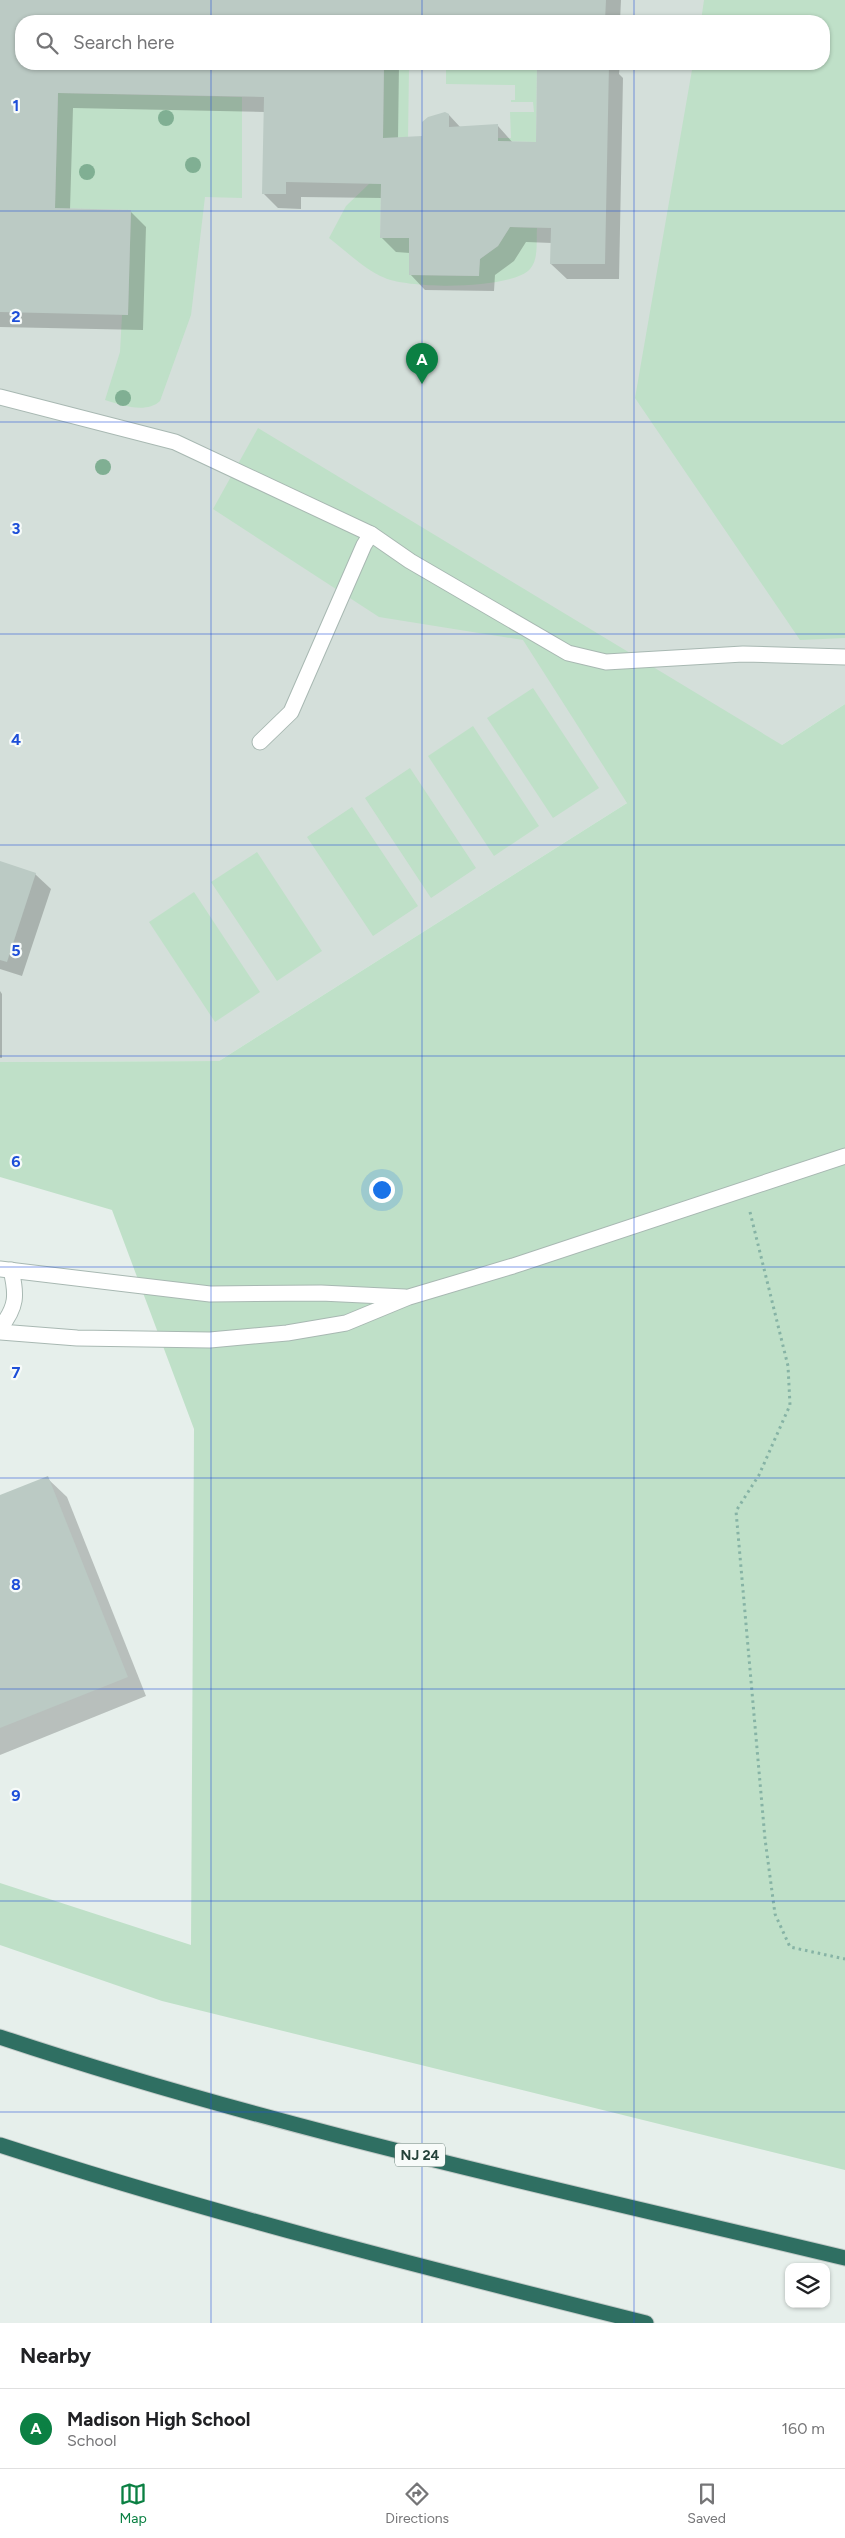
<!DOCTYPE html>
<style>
body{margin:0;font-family:Figtree,sans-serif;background:#f2f2f2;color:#202124}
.controls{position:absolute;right:15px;bottom:15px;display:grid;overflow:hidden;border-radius:10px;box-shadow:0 1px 4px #0004}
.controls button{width:45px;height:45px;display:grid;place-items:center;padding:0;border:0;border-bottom:1px solid #e0e0e0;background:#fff;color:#202124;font:25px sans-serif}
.you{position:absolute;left:381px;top:1189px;width:18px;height:18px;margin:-12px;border:4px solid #fff;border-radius:50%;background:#1a73e8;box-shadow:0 0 0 8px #1a73e833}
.badge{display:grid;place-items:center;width:32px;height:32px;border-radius:50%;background:#0b8043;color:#fff;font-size:16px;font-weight:700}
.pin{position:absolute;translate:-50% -41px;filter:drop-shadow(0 1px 2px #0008)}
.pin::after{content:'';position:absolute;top:26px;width:18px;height:15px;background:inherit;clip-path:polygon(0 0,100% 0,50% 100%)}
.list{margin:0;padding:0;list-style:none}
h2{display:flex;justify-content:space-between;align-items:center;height:65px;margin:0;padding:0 20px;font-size:21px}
h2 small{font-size:16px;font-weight:400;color:#757577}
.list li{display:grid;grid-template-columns:32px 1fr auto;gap:15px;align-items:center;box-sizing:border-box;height:80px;padding:0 20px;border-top:1px solid #e0e0e0}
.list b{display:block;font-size:19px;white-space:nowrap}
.list p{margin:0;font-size:16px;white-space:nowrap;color:#757577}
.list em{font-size:16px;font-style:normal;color:#757577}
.icon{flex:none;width:28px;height:28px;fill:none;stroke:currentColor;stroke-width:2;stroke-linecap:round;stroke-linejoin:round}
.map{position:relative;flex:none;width:845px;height:2323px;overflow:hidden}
.search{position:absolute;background:#fff;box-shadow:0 1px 4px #0004;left:15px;right:15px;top:15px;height:55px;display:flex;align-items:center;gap:12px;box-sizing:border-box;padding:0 18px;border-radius:20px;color:#757577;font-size:19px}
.sheet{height:145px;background:#fff}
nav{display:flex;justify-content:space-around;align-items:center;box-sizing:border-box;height:70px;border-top:1px solid #e0e0e0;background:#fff;font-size:14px;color:#757577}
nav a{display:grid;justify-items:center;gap:2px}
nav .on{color:#0b8043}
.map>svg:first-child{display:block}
.built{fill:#d4dfda;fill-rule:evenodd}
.green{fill:#bfe0c8}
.shadow{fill:#0003}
.building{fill:#bbcac4}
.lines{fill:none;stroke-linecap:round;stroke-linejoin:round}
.service-casing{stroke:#a8b8b2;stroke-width:17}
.minor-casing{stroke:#a8b8b2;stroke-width:17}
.motorway-casing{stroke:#c2cac8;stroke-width:17}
.path{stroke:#86b3a5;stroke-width:3;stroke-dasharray:2.5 4;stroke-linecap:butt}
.service{stroke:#fff;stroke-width:15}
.minor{stroke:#fff;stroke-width:15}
.motorway{stroke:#2f6f62;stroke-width:15}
.tree{fill:#80af93}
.grid{fill:none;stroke:#1d4ed8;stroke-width:1;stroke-opacity:0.55}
.labels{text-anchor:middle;stroke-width:4.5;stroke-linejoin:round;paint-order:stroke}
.shield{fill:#f7fbf9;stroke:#637a73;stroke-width:1}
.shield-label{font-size:14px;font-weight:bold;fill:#24423a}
.grid-label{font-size:16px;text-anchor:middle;font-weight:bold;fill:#1d4ed8;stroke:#f7fbf9;stroke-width:4.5;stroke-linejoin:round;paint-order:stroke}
</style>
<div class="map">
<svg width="845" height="2323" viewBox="0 0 845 2323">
<rect width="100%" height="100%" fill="#e6efeb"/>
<!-- built -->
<path class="built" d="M0 0H845V704L782 745 627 803 219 1061 0 1062ZM21 21H824V64H21Z"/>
<!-- green -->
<g class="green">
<path d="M704 0H845V638L800 640 635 398 693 64H824V21H701Z"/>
<path d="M384 64H537L536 142 498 141V138H511L510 112H534L533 102H511V100H515V85L446 84V69L409 68 408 138H383Z"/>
<path d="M58 93 242 97V198L205 197 191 315 160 401C146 414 121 405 105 400L120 352 122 315H128L131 210 55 208Z"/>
<path d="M370 183 381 184 380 237 409 238V275L478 276 480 259 498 246 510 227 537 228C536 241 539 259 530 269 511 290 410 289 385 278 365 270 346 251 329 238L346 206Z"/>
<path d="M258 428 782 745 845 704V2170L162 2001 0 1945V1883L191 1945 194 1429 112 1210 0 1177V1062L219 1061 627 803 523 640 379 617 213 509Z"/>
<path d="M533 688 599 788 553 818 487 718Z"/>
<path d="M473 726 539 826 494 856 428 756Z"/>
<path d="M410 768 476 868 431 898 365 798Z"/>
<path d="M352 807 418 906 373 936 307 837Z"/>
<path d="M257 852 322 951 277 981 211 882Z"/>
<path d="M194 892 260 992 215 1022 149 922Z"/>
</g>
<!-- shadow -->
<g class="shadow">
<path d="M0 0H621L620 21H21V64H399L398 139 423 138 449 115 461 128 498 126 513 143H537L538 64H620L619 74 623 78 619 279H567L551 264 552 243 526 242 514 261 495 275 494 291 425 290 410 274V253L396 252 381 237 382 198 301 197V209L278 208 263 193 265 112 73 108 70 210 130 211 146 227 143 330 0 327Z"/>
<path d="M0 862 35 874 51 889 22 976 0 969Z"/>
<path d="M0 991 2 994V1058H0Z"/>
<path d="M47 1478 67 1497 146 1696 0 1755V1497Z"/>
</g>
<!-- building -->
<g class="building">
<path d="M0 0H606L605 21H21V64H384L383 138 422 136V122L428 117 445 112 449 114V127L498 124V141L536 142 537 64H609L605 264H550L551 228 510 227 498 246 480 259 479 276 409 275V238H380L381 184 286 182V194H262L264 97 58 93 55 208 131 210 128 315 0 312Z"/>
<path d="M0 861 36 873 7 962 0 960Z"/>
<path d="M48 1476 128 1677 0 1728V1495Z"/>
</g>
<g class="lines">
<!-- service casing -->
<g class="service-casing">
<g id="service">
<path d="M0 397 175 442 371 534 364 545 291 712 260 742"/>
<path d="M371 534 410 561 568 653 606 662 743 654 845 657"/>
<path d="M0 1328C17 1307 17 1295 11 1270"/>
</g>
</g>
<!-- minor casing -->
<g class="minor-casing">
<g id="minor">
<path d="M0 1269 210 1294 321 1293 405 1297"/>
<path d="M0 1332 77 1338 210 1340 287 1333 346 1323 409 1297 513 1266 845 1156"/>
</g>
</g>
<!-- motorway casing -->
<g class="motorway-casing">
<g id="motorway">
<path d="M0 2037C276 2129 562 2190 845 2258"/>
<path d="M0 2145C212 2214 430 2269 646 2323"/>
</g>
</g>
<!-- path -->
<path class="path" d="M750 1212 788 1366 790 1405 759 1475 736 1511 765 1839 775 1914 790 1947 845 1959"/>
<!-- service -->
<use href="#service" class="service"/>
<!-- minor -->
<use href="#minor" class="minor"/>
<!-- motorway -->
<use href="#motorway" class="motorway"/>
</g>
<!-- trees -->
<g class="tree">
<circle cx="166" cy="118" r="8"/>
<circle cx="193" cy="165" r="8"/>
<circle cx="87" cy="172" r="8"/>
<circle cx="123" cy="398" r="8"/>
<circle cx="103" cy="467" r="8"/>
</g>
<!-- grid -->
<path class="grid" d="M211 0V21M422 0V21M634 0V21M211 64V2323M422 64V2323M634 64V2323M0 211H845M0 422H845M0 634H845M0 845H845M0 1056H845M0 1267H845M0 1478H845M0 1689H845M0 1901H845M0 2112H845"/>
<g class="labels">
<!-- shield labels -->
<rect class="shield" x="395" y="2143.5" width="50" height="23" rx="4"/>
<g class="shield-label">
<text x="420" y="2160">NJ 24</text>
</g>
</g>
<g class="grid-label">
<text x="16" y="111">1</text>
<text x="16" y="322">2</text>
<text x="16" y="534">3</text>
<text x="16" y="745">4</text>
<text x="16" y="956">5</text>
<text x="16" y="1167">6</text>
<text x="16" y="1378">7</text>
<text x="16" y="1590">8</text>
<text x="16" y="1801">9</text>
</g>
</svg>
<div class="controls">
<button><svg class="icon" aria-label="layers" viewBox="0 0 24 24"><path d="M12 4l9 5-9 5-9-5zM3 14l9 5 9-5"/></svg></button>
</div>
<div class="you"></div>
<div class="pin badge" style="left:422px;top:384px">A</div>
<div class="search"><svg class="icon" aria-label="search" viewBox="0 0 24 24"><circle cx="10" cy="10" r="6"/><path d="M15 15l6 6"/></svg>Search here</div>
</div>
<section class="sheet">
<h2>Nearby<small></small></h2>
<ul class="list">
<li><span class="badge">A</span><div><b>Madison High School</b><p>School</p></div><em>160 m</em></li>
</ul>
</section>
<nav>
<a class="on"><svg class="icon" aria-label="map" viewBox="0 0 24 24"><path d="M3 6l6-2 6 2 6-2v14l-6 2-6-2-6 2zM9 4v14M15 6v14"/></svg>Map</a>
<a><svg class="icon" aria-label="directions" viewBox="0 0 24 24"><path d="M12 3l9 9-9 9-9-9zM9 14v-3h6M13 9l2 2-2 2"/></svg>Directions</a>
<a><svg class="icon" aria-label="saved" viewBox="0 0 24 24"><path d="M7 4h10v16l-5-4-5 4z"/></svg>Saved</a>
</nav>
